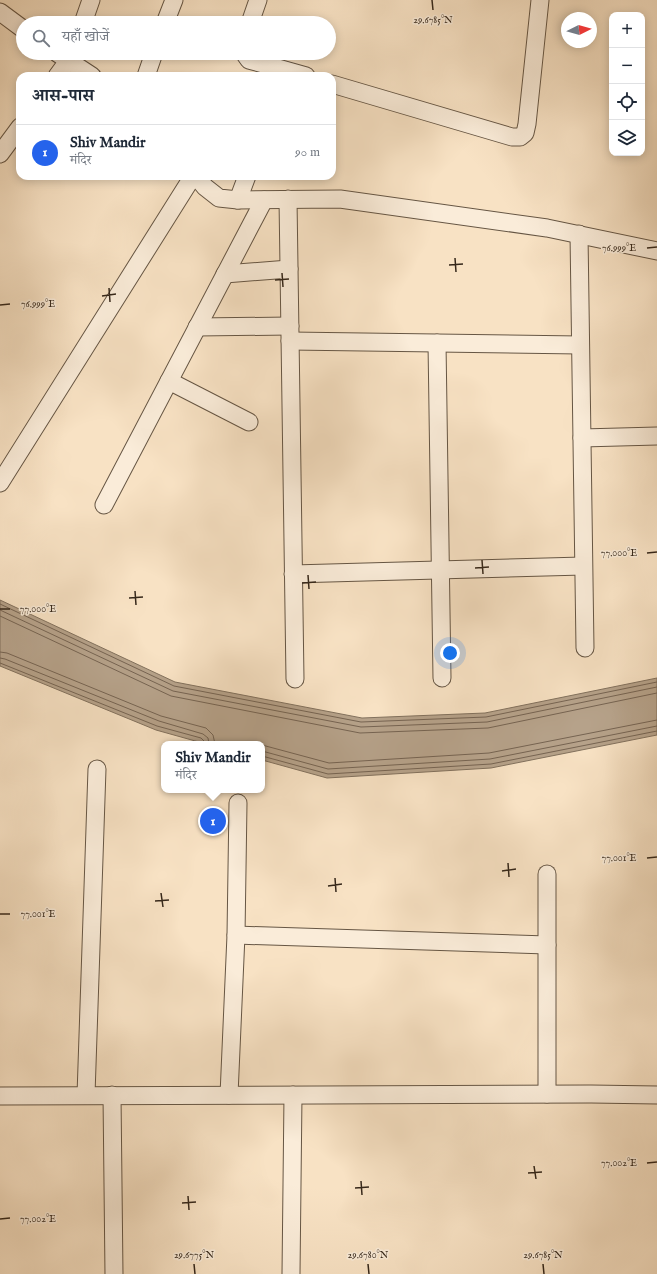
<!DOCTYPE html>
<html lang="hi">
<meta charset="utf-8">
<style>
body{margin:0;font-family:"IM FELL English","Noto Serif Devanagari",serif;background:#f2f2f3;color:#1f2937}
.controls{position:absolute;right:12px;top:12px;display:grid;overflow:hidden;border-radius:8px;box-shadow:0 2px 10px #0003}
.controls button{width:36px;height:36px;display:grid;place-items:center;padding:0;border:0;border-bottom:1px solid #e0e1e3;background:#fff;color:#1f2937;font:20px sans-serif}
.compass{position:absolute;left:561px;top:12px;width:36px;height:36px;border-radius:50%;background:#fff;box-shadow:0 2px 10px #0003;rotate:85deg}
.you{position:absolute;left:450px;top:653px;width:14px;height:14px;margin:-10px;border:3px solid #fff;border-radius:50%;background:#1a73e8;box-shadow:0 0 0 6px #1a73e833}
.badge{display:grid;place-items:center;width:26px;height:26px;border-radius:50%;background:#2563eb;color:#fff;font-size:13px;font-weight:700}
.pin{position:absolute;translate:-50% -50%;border:2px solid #fff;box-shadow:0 1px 4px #0006}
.popup{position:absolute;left:161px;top:741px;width:104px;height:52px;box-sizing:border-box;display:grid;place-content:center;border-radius:8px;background:#fff;filter:drop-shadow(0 1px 3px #0005);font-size:13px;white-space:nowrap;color:#747a83}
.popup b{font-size:15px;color:#1f2937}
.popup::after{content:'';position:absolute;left:50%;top:100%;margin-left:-8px;border:8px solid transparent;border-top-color:#fff}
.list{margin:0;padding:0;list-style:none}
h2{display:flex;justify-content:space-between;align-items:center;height:52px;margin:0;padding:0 16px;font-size:17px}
h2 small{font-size:13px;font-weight:400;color:#747a83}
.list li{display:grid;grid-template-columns:26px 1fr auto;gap:12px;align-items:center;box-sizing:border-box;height:56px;padding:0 16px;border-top:1px solid #e0e1e3}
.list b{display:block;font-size:15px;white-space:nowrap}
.list p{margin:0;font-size:13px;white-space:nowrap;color:#747a83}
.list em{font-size:13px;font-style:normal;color:#747a83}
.icon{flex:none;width:22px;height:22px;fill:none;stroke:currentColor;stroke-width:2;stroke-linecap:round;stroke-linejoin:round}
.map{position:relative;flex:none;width:657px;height:1274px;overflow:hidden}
.search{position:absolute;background:#fff;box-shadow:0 2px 10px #0003;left:16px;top:16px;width:320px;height:44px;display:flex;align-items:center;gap:10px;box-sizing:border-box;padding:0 14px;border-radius:22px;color:#747a83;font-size:15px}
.panel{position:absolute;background:#fff;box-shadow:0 2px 10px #0003;left:16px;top:72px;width:320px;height:108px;border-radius:12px}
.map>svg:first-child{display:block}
.water{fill:#b6a28a;stroke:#82715d}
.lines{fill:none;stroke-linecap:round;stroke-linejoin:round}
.shore{stroke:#766452;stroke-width:1}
.minor-casing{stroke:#665644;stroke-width:19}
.minor{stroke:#faecd9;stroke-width:17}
.ticks{fill:none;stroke:#35271a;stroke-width:1.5}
.ticks-label{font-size:10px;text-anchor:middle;fill:#35271a;stroke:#faecd9;stroke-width:3;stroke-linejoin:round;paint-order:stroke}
</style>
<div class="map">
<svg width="657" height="1274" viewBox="0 0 657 1274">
<rect width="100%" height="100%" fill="#f8e2c4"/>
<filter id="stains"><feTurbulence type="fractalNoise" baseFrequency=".005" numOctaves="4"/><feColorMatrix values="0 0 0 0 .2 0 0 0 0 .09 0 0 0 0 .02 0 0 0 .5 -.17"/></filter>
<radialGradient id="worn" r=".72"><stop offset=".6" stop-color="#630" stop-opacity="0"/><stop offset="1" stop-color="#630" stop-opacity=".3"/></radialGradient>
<!-- water -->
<path class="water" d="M0 600 175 682 362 718 485 713 657 678V735L491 768 327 778 262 760V744H206L156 730 0 666Z"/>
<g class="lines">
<!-- shore -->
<g class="shore">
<path d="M0 604 174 686 361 722 486 717 657 682"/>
<path d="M0 610 173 691 361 727 487 722 657 687"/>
<path d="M0 616 171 696 360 733 488 728 657 693"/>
<path d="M0 652 7 653 161 716 206 728 213 735 215 744"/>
<path d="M0 658 5 659 159 721 203 734 208 738 209 744"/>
<path d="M0 663 157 726 201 738 204 741V744"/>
<path d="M262 745 329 763 489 753 657 720"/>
<path d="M262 751 328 769 490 759 657 726"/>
<path d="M262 756 328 774 491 764 657 731"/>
</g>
<!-- minor casing -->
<g class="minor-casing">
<g id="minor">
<path d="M0 12 23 29"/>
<path d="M83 23 91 0"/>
<path d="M165 23 174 0"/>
<path d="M250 23 258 0"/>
<path d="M57 53 92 76"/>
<path d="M244 53 249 60 306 76"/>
<path d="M57 76 68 61 71 53"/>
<path d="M146 76 154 53"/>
<path d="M332 84 512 137H520L525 133 527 124 540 0"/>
<path d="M0 154 20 127"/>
<path d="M196 176 205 187 219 198 238 200 340 199 547 228 657 251"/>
<path d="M288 199 295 679"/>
<path d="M238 200 247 176"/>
<path d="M579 234 585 648"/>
<path d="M225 274 289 269"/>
<path d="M197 327 290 326"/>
<path d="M290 341 580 345"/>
<path d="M437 343 442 678"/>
<path d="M169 381 249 422"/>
<path d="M582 438 657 436"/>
<path d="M0 483 193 176"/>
<path d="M104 505 264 200"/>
<path d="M293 574 583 566"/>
<path d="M547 874V1094"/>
<path d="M236 935 547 945"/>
<path d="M86 1095 97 769"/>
<path d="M112 1095 114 1274"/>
<path d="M229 1095 236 935 238 803"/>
<path d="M0 1096 591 1094 657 1095"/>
<path d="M291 1274 293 1095"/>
</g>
</g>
<!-- minor -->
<use href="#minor" class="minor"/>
</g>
<!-- ticks -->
<path class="ticks" d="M432 0 433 10M647 248 657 247M455 258 456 272M449 265 463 264M282 273 283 287M275 280 289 279M109 288 110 302M102 296 116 294M0 305 10 304M647 553 657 552M482 560 483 574M475 568 489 567M308 575 309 589M302 583 316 582M135 591 136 605M129 598 143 597M0 609H10M647 858 657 857M508 863 509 877M502 871 516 869M335 878 336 892M328 886 342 884M161 893 163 907M155 901 169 900M0 914H10M647 1163 657 1162M534 1166 536 1179M528 1173 542 1172M361 1181 362 1195M355 1188 369 1187M188 1196 189 1210M182 1203 196 1202M0 1219 10 1218M194 1264 195 1274M368 1264 369 1274M543 1264 544 1274"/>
<g class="ticks-label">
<text x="433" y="23">29.6785°N</text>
<text x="619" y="251">76.999°E</text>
<text x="38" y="307">76.999°E</text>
<text x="619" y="556">77.000°E</text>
<text x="38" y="612">77.000°E</text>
<text x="619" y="861">77.001°E</text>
<text x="38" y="917">77.001°E</text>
<text x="619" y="1166">77.002°E</text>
<text x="38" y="1222">77.002°E</text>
<text x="194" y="1258">29.6775°N</text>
<text x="368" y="1258">29.6780°N</text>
<text x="543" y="1258">29.6785°N</text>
</g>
<rect width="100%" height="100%" filter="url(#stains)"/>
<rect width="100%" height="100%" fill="url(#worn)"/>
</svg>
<div class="controls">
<button>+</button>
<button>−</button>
<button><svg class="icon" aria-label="locate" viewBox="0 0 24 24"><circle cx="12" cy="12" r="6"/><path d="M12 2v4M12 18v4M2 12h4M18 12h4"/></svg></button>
<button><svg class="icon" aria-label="layers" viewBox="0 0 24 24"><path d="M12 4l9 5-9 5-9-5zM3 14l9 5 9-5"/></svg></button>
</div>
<svg class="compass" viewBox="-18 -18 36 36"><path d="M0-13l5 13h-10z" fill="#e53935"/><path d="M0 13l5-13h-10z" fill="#747a83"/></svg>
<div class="you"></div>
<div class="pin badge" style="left:213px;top:821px">1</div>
<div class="popup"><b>Shiv Mandir</b>मंदिर</div>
<div class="search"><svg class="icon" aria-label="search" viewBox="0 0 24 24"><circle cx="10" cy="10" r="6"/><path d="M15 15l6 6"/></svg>यहाँ खोजें</div>
<section class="panel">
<h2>आस-पास<small></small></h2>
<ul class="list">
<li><span class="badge">1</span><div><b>Shiv Mandir</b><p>मंदिर</p></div><em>90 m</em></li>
</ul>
</section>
</div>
